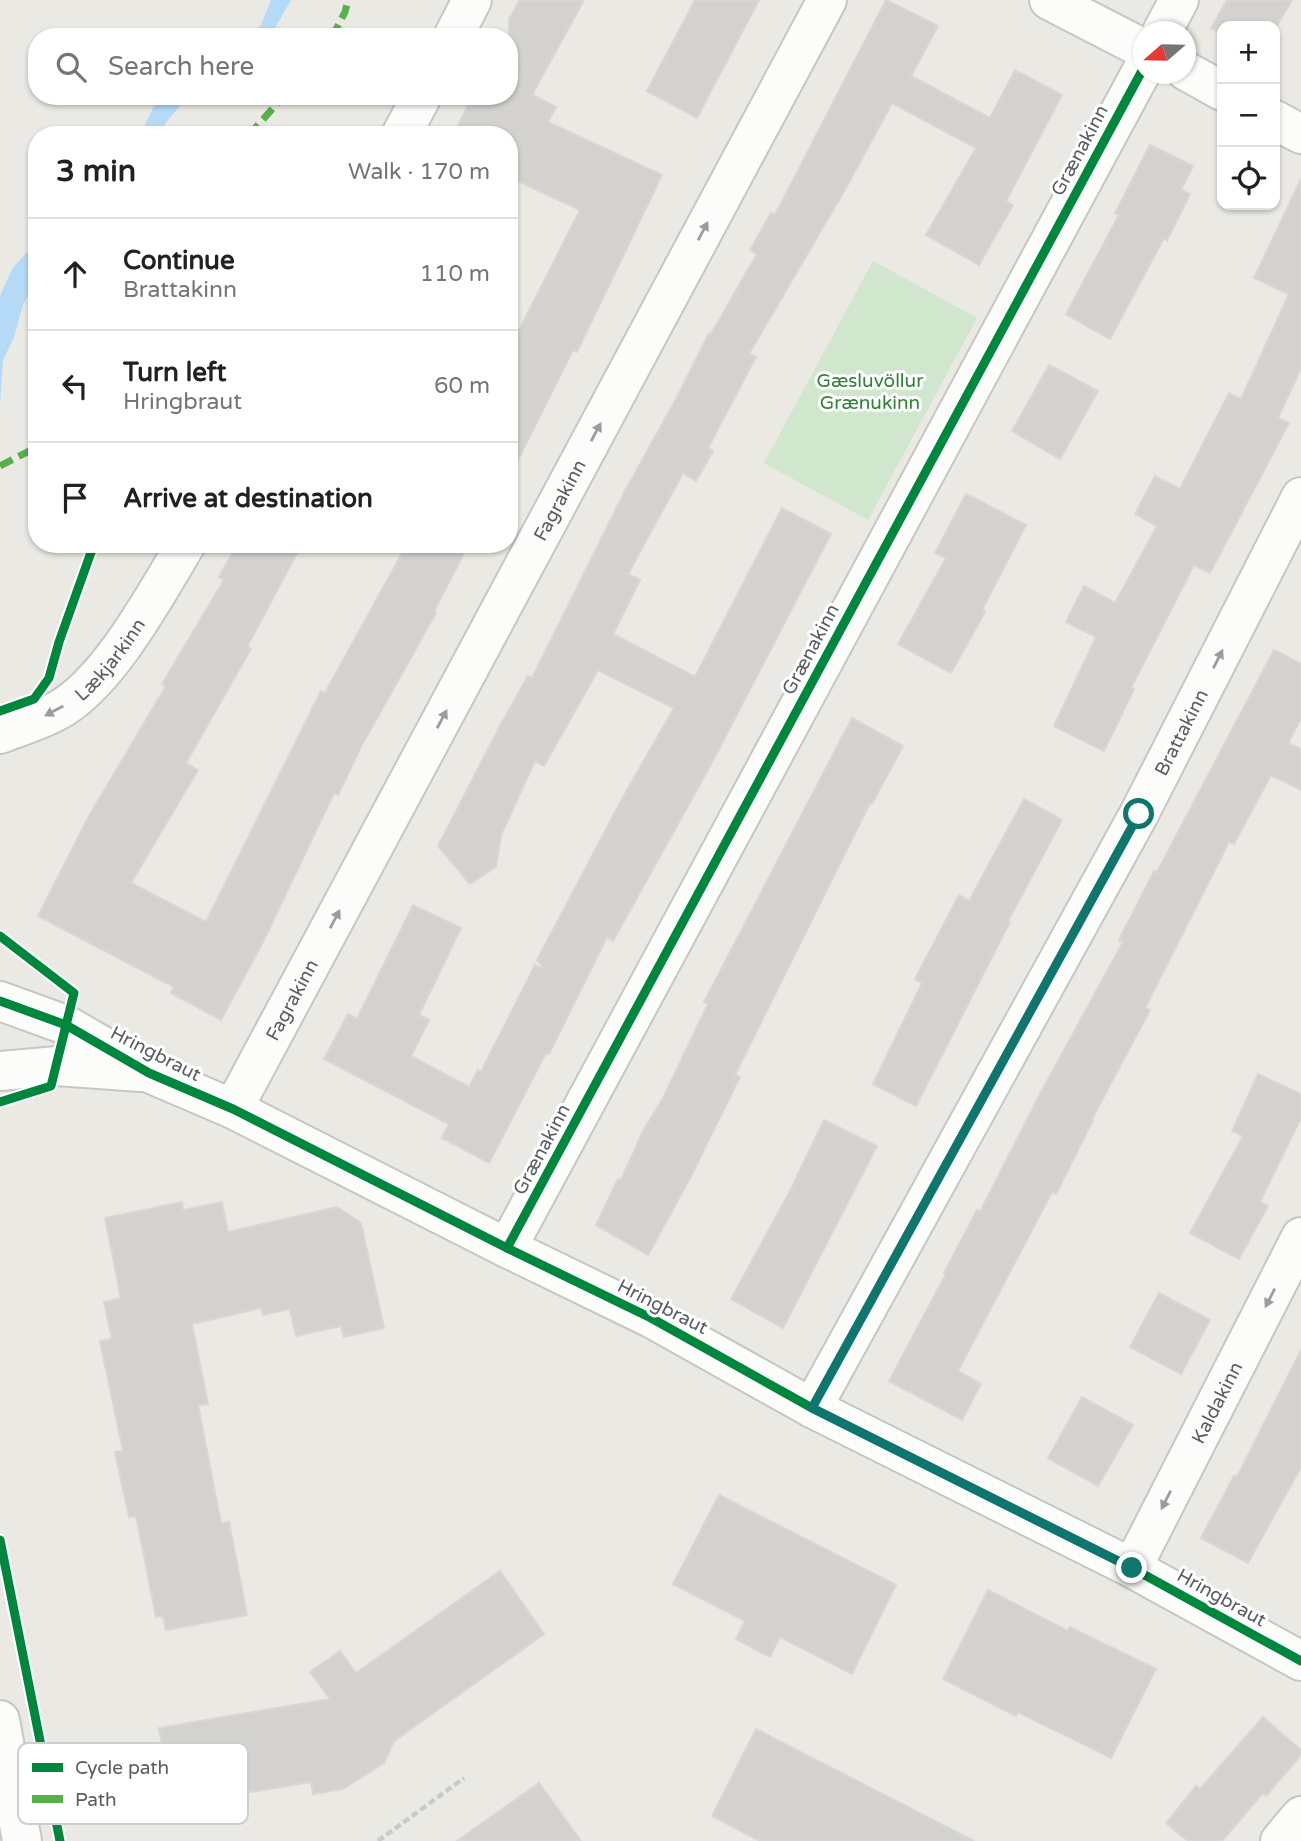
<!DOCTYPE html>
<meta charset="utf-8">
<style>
body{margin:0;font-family:"Varela Round",sans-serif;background:#f2f2f2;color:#202124}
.controls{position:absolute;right:21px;top:21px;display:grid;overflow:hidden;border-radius:14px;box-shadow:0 2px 5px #0004}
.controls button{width:63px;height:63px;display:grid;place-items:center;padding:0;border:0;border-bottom:2px solid #e0e0e0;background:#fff;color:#202124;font:35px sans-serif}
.compass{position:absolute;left:1133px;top:21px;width:63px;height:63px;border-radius:50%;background:#fff;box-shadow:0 2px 5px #0004;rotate:250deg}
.stop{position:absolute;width:21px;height:21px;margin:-16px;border:5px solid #0f766e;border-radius:50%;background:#fff}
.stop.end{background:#0f766e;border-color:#fff;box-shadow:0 2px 7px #0008}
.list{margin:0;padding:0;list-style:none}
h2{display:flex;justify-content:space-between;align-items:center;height:91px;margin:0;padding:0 28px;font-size:30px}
h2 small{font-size:23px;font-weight:400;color:#757577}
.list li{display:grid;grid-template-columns:46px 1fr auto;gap:21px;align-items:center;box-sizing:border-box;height:112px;padding:0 28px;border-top:2px solid #e0e0e0}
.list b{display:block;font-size:26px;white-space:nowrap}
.list p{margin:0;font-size:23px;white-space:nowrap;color:#757577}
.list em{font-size:23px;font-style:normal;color:#757577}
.icon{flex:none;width:38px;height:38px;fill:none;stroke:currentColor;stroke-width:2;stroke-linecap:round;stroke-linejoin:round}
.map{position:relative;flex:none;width:1301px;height:1841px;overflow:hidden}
.search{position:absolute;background:#fff;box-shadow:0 2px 5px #0004;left:28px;top:28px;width:490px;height:77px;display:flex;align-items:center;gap:18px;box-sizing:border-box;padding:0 24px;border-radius:28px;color:#757577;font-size:26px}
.panel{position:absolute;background:#fff;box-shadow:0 2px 5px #0004;left:28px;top:126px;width:490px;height:427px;border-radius:28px}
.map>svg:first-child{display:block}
.green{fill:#d0e7cd}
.water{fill:#b5daf7}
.building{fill:#d3d2ce;stroke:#d9d7d2;stroke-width:2}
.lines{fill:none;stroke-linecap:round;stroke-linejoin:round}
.minor-casing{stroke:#c6c6c4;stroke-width:42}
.secondary-casing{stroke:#c6c7c5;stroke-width:42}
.path{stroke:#c6ccc9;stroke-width:4.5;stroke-dasharray:7 3.5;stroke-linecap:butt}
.minor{stroke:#fcfcfb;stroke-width:38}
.secondary{stroke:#fcfcfb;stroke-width:38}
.quiet{stroke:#58b04a;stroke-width:7;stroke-dasharray:14 7;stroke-linecap:butt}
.cycleway-casing{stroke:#fff;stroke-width:13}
.cycleway{stroke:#00873e;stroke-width:9}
.oneway{fill:#9a9d9f}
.route{stroke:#0f766e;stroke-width:9}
.labels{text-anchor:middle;stroke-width:6;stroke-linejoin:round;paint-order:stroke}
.street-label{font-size:19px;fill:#595d62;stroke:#fff}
.park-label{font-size:19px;fill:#308235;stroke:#fff}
.key{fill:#fff;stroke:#cdced0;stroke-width:2}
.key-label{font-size:19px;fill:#595d62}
</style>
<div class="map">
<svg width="1301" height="1841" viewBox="0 0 1301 1841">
<rect width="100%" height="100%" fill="#eae9e3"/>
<!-- green -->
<path class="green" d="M873 261 977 318 868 520 764 463Z"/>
<!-- water -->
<g class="water">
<path d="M271 0H291L270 37H250L261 25Z"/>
<path d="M163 96H197L182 103 156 135H140L153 108Z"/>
<path d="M37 247V279L23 305 14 337 3 360 0 403V296L12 269 26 253Z"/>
</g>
<!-- building -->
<g class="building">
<path d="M520 0H584L532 95 556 107 548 122 662 175 577 352 573 350 509 478V350L580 210 509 177V135H453L473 96H509V19Z"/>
<path d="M695 0H759L697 118 647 91Z"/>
<path d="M886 0 938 26 911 76 990 118 1015 70 1062 95 1006 201 1013 205 979 265 926 235 976 148 892 103 846 188 749 354 756 357 708 448 713 451 696 481 683 473 628 574 640 580 613 634 695 677 782 508 831 534 708 770 613 941 607 937 549 1054 546 1053 489 1163 442 1138 449 1124 324 1059 348 1014 357 1019 413 905 461 928 419 1015 429 1020 411 1056 469 1087 478 1070 481 1072 535 965 546 970 537 960 623 797 674 708 598 670 544 766 535 761 501 835 496 867 470 884 438 846 501 724 528 676 532 678 625 491 676 399 709 333 711 334 757 254 750 250 771 213 775 215Z"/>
<path d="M1227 0H1292L1275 29V26H1222V34L1211 28Z"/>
<path d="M1150 145 1193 166 1181 190 1190 194 1167 240 1164 238 1110 339 1066 314 1119 215 1115 213Z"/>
<path d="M1301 179V368L1278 418 1289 423 1210 573 1194 565 1131 688 1134 689 1104 751 1054 726 1096 637 1066 622 1084 586 1115 603 1157 526 1135 514 1155 476 1180 489 1229 393 1241 399 1289 294 1254 278Z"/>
<path d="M1049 365 1098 391 1060 459 1012 431Z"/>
<path d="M966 494 1026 525 982 610 985 612 951 673 898 644 946 558 935 553Z"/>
<path d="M237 544H302L247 647 251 649 186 763 198 770 131 883 206 922 321 691 325 693 407 544H469L434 611 436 613 362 745 338 795 334 793 263 942 221 1020 171 993 174 987 38 916 90 814 166 686 162 684 224 580 219 577Z"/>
<path d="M1274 650 1301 664V718L1288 743 1301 749V790L1271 775 1234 844 1229 842 1145 1008 1150 1010 1092 1119 1093 1120 1056 1194 1052 1192 958 1371 981 1384 962 1420 889 1381 946 1274 944 1273 977 1210 980 1212 1041 1092 1123 942 1119 940 1154 871 1157 872Z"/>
<path d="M852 718 903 746 872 804 870 803 735 1075 740 1077 689 1180 648 1255 596 1225 618 1179 621 1180 643 1131 663 1098 708 1004 704 1002Z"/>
<path d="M1024 799 1062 820 1008 921 1010 922 916 1106 873 1084 922 983 915 979 959 895 969 901Z"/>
<path d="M1258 1074 1301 1094V1118L1260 1202 1268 1206 1239 1259 1190 1233 1243 1136 1232 1131Z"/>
<path d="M824 1120 877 1146 783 1328 731 1299 791 1189Z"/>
<path d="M182 1202 183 1210 222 1202 228 1232 337 1207 361 1223 384 1328 344 1337 341 1326 296 1336 290 1309 263 1315 261 1308 192 1324 208 1404 198 1405 221 1523 229 1522 247 1615 166 1630 163 1616 156 1617 136 1516 129 1517 115 1452 123 1451 100 1341 112 1339 104 1302 121 1298 105 1218Z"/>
<path d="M1159 1293 1210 1320 1181 1374 1130 1347Z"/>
<path d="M1301 1350V1467L1248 1563 1201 1538 1234 1476 1237 1477Z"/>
<path d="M1082 1397 1133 1425 1098 1486 1048 1458Z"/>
<path d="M719 1495 896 1585 852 1674 780 1637 770 1657 736 1639 745 1621 673 1584Z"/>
<path d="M500 1571 544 1634 394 1741 384 1763 343 1789 313 1794 311 1782 172 1805 159 1728 330 1699 310 1672 340 1651 356 1673Z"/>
<path d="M988 1590 1068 1631 1070 1627 1156 1669 1111 1758 1018 1712 1016 1716 943 1679Z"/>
<path d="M1263 1717 1301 1750V1755L1266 1796 1263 1793 1222 1841H1188L1166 1823 1196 1786 1200 1789Z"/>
<path d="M756 1729 974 1841H760L712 1816Z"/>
<path d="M539 1783 581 1841H457Z"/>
</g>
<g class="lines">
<!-- minor casing -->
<g class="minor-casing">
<g id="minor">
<path d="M1049 0 1144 49"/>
<path d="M1162 32 1179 0"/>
<path d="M453 37 472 0"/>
<path d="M1186 71 1222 91"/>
<path d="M1275 120 1301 134"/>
<path d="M401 135 422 96"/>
<path id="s1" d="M0 734C18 727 38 721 55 712 107 686 156 594 186 544"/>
<path d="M0 1001 66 1025 149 1073 233 1109 507 1248 651 1318 812 1408 1132 1568 1301 1661"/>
<path d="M0 1071 57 1066 140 1072"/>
<path id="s2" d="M233 1109 827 0"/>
<path d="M507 1248 1144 67"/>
<path id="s3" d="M812 1408 1139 814 1301 497"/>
<path id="s4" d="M1132 1568 1301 1237"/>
<path d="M1280 1841 1301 1816"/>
</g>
</g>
<!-- secondary casing -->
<g class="secondary-casing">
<path id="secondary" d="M0 1720 22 1841"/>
</g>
<!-- path -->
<path class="path" d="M378 1841 464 1778"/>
<!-- minor -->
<use href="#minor" class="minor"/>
<!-- secondary -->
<use href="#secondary" class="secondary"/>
<!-- quiet -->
<g class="quiet">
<path d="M332 37 345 12 348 0"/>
<path d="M249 135 284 96"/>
<path d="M0 466 37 447"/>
</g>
<!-- cycleway casing -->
<g class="cycleway-casing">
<g id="cycleway">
<path d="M0 711 34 699 49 678 59 642 94 544"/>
<path d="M0 936 74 993 51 1086 0 1102"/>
<path d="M0 1001 66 1025 149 1073 233 1109 507 1248 651 1318 812 1408 1132 1568 1301 1661"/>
<path d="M507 1248 1144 67"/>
<path d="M0 1540 60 1841"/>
</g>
</g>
<!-- cycleway -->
<use href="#cycleway" class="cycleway"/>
</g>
<!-- one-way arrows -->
<defs><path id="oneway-solid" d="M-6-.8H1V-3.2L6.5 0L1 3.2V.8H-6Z" transform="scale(1.75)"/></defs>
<g class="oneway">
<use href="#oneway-solid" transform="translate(703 231) rotate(-62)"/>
<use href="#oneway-solid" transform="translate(596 432) rotate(-62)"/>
<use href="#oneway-solid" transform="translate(1218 659) rotate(-63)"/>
<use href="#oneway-solid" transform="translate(54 711) rotate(152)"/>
<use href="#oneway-solid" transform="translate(442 719) rotate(-62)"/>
<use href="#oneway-solid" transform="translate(335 919) rotate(-62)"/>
<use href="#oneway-solid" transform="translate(1270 1298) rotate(117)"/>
<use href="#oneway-solid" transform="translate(1166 1500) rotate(117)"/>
</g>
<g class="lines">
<!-- route -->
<path class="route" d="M1132 1568 812 1408 1139 814"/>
</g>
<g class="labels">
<!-- street labels -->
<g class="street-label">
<text transform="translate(1079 150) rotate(-62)" y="7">Grænakinn</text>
<text dy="7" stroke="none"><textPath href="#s2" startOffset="691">Fagrakinn</textPath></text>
<text transform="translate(810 649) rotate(-62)" y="7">Grænakinn</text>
<text dy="7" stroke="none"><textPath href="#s1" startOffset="136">Lækjarkinn</textPath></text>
<text dy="7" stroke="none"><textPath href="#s3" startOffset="770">Brattakinn</textPath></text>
<text dy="7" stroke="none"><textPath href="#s2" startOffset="124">Fagrakinn</textPath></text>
<text transform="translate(156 1053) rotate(27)" y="7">Hringbraut</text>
<text transform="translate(541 1149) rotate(-62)" y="7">Grænakinn</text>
<text transform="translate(663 1306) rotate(27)" y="7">Hringbraut</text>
<text dy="7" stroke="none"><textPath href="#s4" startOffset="186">Kaldakinn</textPath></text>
<text transform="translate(1222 1597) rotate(29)" y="7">Hringbraut</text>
</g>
<!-- park labels -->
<g class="park-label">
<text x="870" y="387">Gæsluvöllur<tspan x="870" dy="22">Grænukinn</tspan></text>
</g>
</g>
<!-- legend -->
<rect x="18" y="1743" width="230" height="81" rx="10" class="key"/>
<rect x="32" y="1763" width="31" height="9" fill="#00873e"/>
<rect x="32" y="1795" width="31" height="8" fill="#58b04a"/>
<g class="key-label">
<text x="75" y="1774">Cycle path</text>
<text x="75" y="1806">Path</text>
</g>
</svg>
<div class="controls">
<button>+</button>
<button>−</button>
<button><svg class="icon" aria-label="locate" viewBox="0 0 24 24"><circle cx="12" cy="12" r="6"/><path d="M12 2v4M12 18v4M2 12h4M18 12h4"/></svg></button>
</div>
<svg class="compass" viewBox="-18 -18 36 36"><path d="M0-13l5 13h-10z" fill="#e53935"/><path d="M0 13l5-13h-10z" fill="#757577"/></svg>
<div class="stop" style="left:1139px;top:814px"></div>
<div class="stop end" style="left:1132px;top:1568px"></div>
<div class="search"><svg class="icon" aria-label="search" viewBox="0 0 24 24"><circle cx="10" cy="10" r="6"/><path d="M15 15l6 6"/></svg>Search here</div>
<section class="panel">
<h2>3 min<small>Walk · 170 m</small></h2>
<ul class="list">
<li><svg class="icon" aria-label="ahead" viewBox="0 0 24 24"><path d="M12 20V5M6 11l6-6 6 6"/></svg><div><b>Continue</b><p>Brattakinn</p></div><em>110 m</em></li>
<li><svg class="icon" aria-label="left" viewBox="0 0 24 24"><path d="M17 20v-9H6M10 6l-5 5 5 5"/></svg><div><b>Turn left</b><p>Hringbraut</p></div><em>60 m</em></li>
<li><svg class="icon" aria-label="arrive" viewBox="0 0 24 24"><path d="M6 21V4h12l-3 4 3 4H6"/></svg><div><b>Arrive at destination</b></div></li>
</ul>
</section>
</div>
